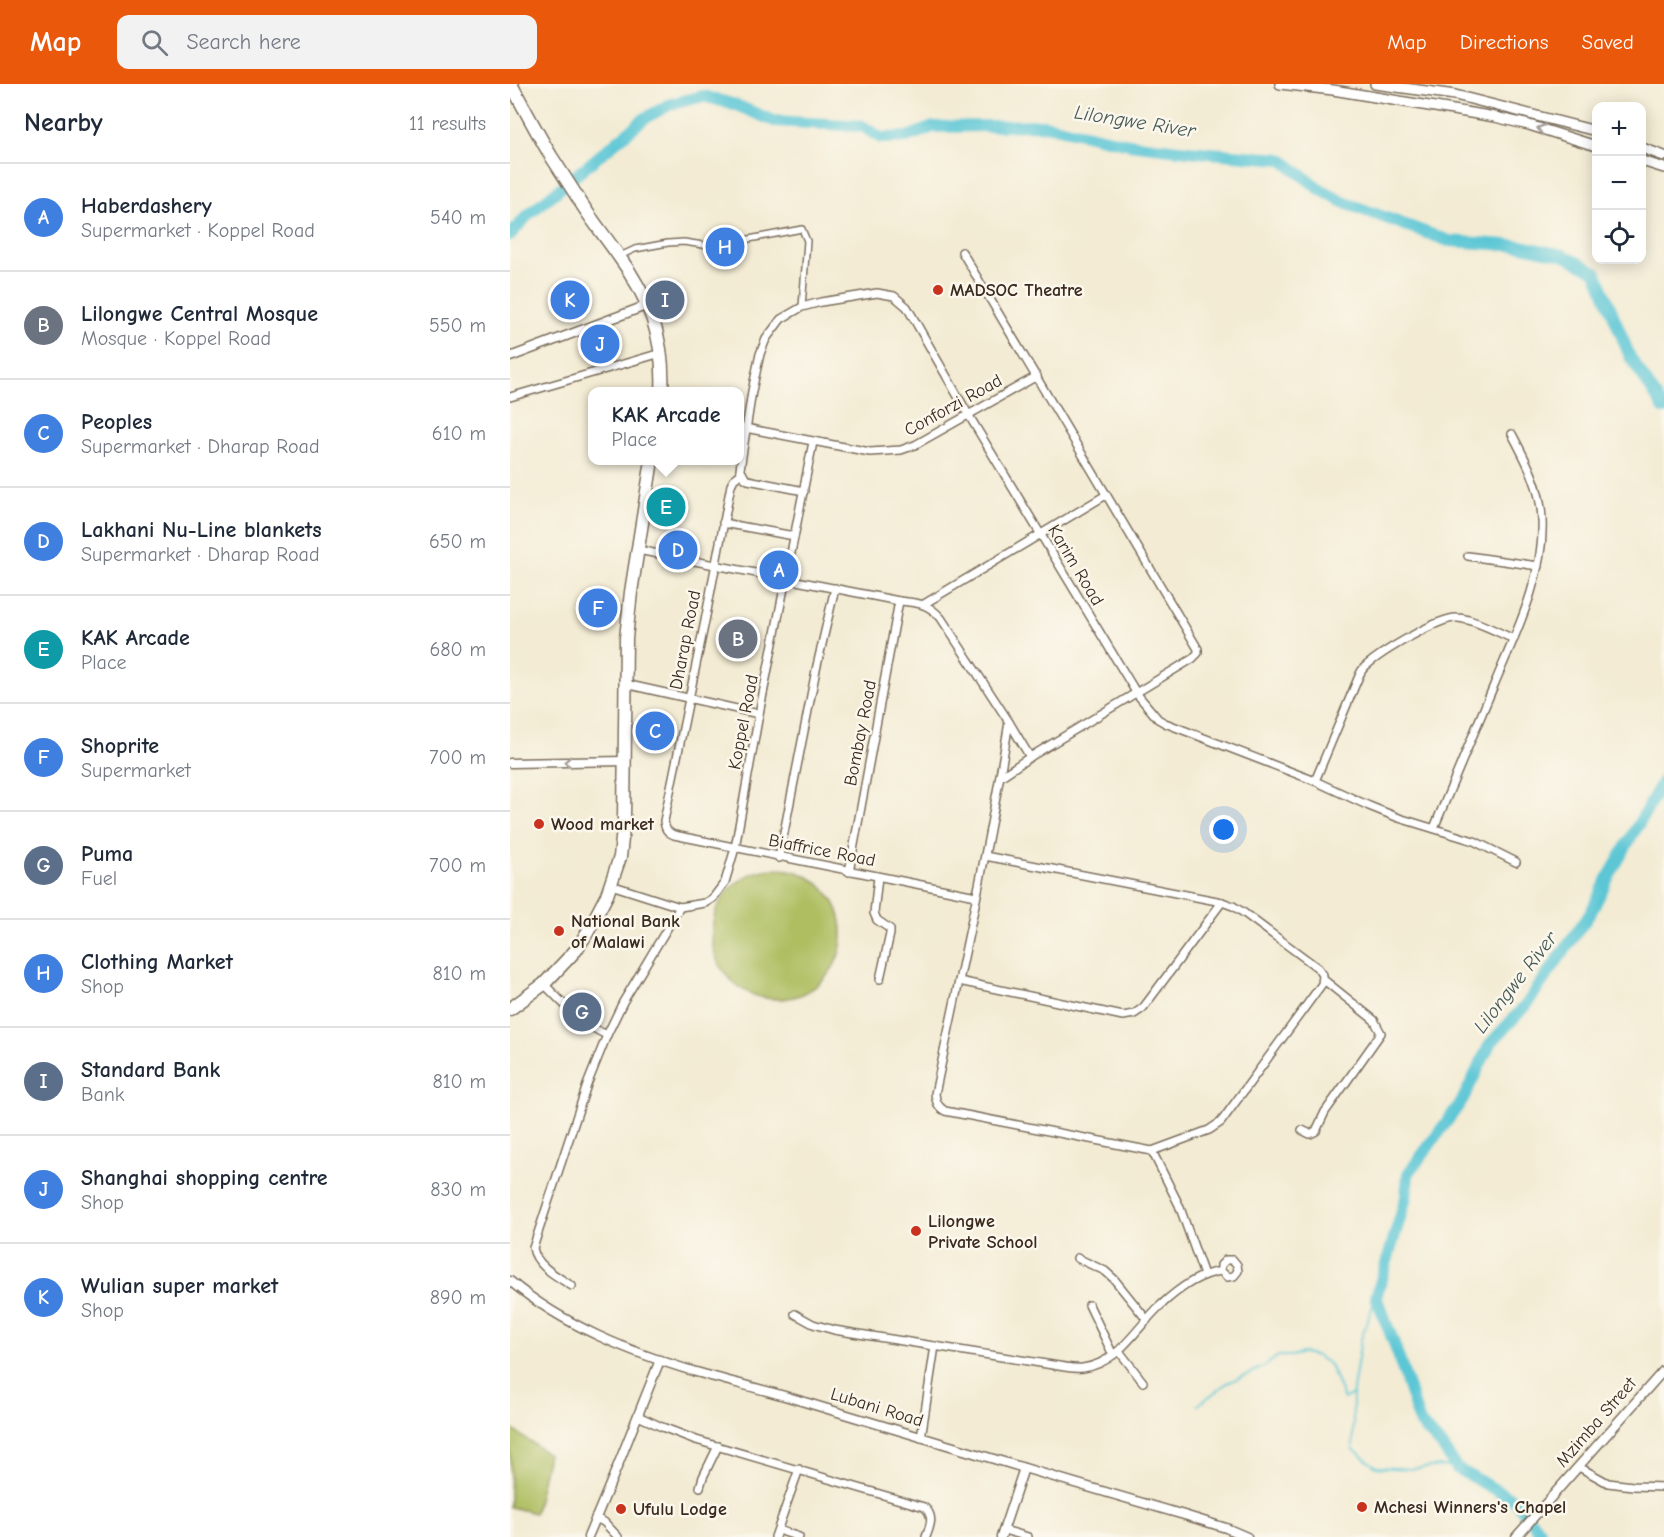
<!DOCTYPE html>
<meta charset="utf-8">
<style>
body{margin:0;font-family:"Comic Neue",sans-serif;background:#f2f2f3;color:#1f2937}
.controls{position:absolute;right:18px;top:18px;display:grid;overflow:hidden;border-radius:12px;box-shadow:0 3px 15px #0003}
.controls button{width:54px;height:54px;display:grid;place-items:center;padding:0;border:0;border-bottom:2px solid #e0e1e3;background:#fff;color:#1f2937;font:30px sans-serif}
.you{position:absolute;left:714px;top:746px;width:21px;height:21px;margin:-15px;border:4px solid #fff;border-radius:50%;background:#1a73e8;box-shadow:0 0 0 9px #1a73e833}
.badge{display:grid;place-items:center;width:39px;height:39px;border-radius:50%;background:#ea580c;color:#fff;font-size:20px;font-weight:700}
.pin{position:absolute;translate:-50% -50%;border:3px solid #fff;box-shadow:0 2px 6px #0006}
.popup{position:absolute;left:78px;top:303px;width:156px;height:78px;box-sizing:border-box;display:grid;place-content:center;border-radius:12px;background:#fff;filter:drop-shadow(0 2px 4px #0005);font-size:20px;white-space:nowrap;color:#747a83}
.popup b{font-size:22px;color:#1f2937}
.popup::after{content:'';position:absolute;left:50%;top:100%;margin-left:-12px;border:12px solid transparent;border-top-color:#fff}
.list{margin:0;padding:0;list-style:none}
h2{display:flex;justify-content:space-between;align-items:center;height:78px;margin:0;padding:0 24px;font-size:26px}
h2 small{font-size:20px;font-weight:400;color:#747a83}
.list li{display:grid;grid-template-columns:39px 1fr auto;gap:18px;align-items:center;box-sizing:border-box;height:108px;padding:0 24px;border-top:2px solid #e0e1e3}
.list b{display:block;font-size:22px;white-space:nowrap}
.list p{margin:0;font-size:20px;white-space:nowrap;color:#747a83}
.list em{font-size:20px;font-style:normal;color:#747a83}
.icon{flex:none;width:33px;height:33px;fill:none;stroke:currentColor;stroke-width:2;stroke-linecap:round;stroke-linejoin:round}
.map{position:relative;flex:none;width:1154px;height:1453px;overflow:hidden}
header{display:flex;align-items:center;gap:36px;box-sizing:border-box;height:84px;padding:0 30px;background:#ea580c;color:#fff}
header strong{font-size:28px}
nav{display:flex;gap:33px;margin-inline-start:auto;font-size:21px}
.search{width:420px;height:54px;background:#f2f2f3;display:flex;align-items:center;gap:15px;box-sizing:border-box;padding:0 21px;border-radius:12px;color:#747a83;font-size:22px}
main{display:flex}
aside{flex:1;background:#fff}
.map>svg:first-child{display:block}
.green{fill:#aebe61;stroke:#747440;stroke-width:1.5}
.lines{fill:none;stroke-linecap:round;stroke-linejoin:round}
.stream{stroke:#5bc6d5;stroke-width:2}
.river{stroke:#5bc6d5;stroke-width:12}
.pedestrian-casing{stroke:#7b6e5d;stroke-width:8}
.minor-casing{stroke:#7b6e5d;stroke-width:10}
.tertiary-casing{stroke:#7b6e5d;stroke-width:11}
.secondary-casing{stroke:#7b6e5d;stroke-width:12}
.trunk-casing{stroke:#7b6e5d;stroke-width:15}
.pedestrian{stroke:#fff;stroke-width:5}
.minor{stroke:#fff;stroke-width:7}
.tertiary{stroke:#fff;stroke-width:8}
.secondary{stroke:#fff;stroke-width:9}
.trunk{stroke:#fff;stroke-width:12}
.oneway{stroke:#a79f9a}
.poi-dot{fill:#c8321e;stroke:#fbf7ec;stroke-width:2}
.labels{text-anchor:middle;stroke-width:5;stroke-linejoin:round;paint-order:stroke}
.poi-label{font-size:18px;font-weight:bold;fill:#3b2a1e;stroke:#fbf7ec;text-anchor:start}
.street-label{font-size:18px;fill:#3b2a1e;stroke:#fbf7ec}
.water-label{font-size:20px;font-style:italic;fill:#455955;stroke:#fbf7ec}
</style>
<header>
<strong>Map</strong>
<div class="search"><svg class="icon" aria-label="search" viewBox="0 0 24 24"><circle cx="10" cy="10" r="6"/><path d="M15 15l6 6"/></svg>Search here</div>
<nav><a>Map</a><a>Directions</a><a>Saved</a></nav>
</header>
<main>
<aside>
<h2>Nearby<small>11 results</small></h2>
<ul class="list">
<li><span class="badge" style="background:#3f7fe0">A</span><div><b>Haberdashery</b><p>Supermarket · Koppel Road</p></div><em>540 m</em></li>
<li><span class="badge" style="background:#6b7280">B</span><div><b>Lilongwe Central Mosque</b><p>Mosque · Koppel Road</p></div><em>550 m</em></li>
<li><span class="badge" style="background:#3f7fe0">C</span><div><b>Peoples</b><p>Supermarket · Dharap Road</p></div><em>610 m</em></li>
<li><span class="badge" style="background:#3f7fe0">D</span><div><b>Lakhani Nu-Line blankets</b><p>Supermarket · Dharap Road</p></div><em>650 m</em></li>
<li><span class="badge" style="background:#0f9aa8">E</span><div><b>KAK Arcade</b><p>Place</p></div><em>680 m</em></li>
<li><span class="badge" style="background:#3f7fe0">F</span><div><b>Shoprite</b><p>Supermarket</p></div><em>700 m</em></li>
<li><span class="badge" style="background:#5c6f8a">G</span><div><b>Puma</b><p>Fuel</p></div><em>700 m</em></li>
<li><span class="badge" style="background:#3f7fe0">H</span><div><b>Clothing Market</b><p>Shop</p></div><em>810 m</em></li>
<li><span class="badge" style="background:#5c6f8a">I</span><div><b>Standard Bank</b><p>Bank</p></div><em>810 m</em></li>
<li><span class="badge" style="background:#3f7fe0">J</span><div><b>Shanghai shopping centre</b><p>Shop</p></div><em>830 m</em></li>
<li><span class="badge" style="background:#3f7fe0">K</span><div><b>Wulian super market</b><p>Shop</p></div><em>890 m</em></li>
</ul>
</aside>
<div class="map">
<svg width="1154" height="1453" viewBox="0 0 1154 1453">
<rect width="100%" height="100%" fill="#fbf7ec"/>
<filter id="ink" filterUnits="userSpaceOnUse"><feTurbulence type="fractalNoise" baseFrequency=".0167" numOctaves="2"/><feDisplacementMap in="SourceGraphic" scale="12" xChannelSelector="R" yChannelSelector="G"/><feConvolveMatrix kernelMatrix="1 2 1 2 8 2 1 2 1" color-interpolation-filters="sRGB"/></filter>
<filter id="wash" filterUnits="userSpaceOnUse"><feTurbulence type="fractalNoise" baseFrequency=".008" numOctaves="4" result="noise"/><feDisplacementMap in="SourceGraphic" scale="24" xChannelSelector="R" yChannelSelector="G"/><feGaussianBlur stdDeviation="1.35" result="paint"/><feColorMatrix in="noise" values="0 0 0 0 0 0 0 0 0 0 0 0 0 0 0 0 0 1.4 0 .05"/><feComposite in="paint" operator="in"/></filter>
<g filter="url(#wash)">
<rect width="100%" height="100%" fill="#f3ebd3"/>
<!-- green -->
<g class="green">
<circle cx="267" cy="850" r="65"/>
<path d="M0 1344 38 1370 25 1429 0 1423Z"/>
</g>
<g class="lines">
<!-- stream -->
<g class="stream">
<path d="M866 1213 851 1255 843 1306V1365L866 1383 899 1385 932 1382 946 1384"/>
<path d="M688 1321 717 1299 739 1290 755 1282 768 1272H781L793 1269 807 1272 820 1281 834 1315 843 1310"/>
</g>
<!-- river -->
<g class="river">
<path d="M0 151 18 131 135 34 161 20 193 12 226 21 264 37 352 42 371 54 397 53 423 43 535 41 619 60 677 67 771 75 811 106 835 119 939 157 1012 162 1053 171 1086 188 1120 273 1154 325"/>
<path d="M1031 1453 1029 1446 1004 1416 946 1384 933 1363 910 1339 884 1259 866 1213 896 1114 898 1090 952 1017 980 960 1016 921 1081 828 1098 794 1154 695"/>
</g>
</g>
</g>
<g filter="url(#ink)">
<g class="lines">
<!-- pedestrian casing -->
<g class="pedestrian-casing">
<path id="pedestrian" d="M110 172 125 165 158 159 174 158 193 161 218 159 292 145 297 157 292 223"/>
</g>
<!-- minor casing -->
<g class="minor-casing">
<g id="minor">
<path d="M452 168 688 565V569L682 575 520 673 490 693"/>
<path d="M0 313 151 269"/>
<path d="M230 343 360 368 391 366 405 361 527 292"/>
<path d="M232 389 224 395 221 401 195 537 154 737C155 745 157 748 164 751L466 812"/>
<path d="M294 407 238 396 235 394 230 385 242 307 250 270 256 255 271 235 292 223 311 218 367 209 384 212 397 223 458 330 627 610 648 635 655 639 805 697 859 722 889 734 964 757 1006 778"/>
<path d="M213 439 284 452"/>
<path d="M128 466 389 517C408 519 418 519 431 534L499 638C479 763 451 886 425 1010 426 1018 428 1023 435 1027L642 1067 699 1046 711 1038 812 900 813 891 808 884 734 829 723 822 712 818 475 772"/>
<path d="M958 472 1028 482"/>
<path d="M414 520 596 411"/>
<path d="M115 600 249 630"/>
<path d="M499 638 520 673"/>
<path d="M805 697 849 592C851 587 853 584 857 581 872 568 929 533 947 534 962 534 989 549 1004 555"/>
<path d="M924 744C944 697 964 649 984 601 1005 551 1035 491 1032 436 1031 404 1017 378 1002 350"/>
<path d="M269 774 306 586 325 504"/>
<path d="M339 788 389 517"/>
<path d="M368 793 364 829 367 836 380 845V850L370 895"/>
<path d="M101 801 170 823 195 819 203 814 215 798 225 764 249 630 303 358"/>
<path d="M449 897 613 932 624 930 633 924 712 818"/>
<path d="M34 900C53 919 71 940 97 951"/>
<path d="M792 1046 800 1050 806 1047 815 1028 871 949 864 936 814 896"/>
<path d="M642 1067 669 1121 694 1191"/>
<path d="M567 1174 595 1187 604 1195 637 1236"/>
<path d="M62 1202C48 1193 26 1182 23 1164L77 1001 97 951 113 918 170 823"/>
<path d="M579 1221 603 1271"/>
<path d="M285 1230 303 1240 324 1246 555 1283C561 1284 567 1285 573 1284 610 1279 626 1243 651 1221 667 1206 689 1190 711 1187V1181L716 1176H723L727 1181 728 1187 724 1192 717 1193 711 1187"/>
<path d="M609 1267 633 1298"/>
<path d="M128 1332 152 1343 186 1356 414 1423C425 1432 420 1442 416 1453"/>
<path d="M411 1354 425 1262"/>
<path d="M1069 1383 1098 1399 1123 1402 1154 1403"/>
<path d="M190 1403 193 1393 208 1362"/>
<path d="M85 1434 94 1438 108 1453"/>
<path d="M268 1446 289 1453"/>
<path d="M494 1446 518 1453"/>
<path d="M265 1453 289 1385"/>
</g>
</g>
<!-- tertiary casing -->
<g class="tertiary-casing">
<g id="tertiary">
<path d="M0 273 138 221"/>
<path d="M0 679 116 677"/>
<path d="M0 1197C54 1242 120 1268 186 1288 217 1297 248 1304 278 1313 410 1353 542 1393 674 1431L716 1444 737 1453"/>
<path d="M78 1453 108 1381 150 1276"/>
<path d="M491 1453 514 1384"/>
<path d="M1006 1453 1154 1286"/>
</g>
</g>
<!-- secondary casing -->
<g class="secondary-casing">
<g id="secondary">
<path d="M770 0 823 6 985 33 1019 41 1086 62"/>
<path d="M865 0 945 11 1086 47"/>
<path d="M1132 64 1154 72"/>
<path d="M1132 77 1154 84"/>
</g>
</g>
<!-- trunk casing -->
<g class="trunk-casing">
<g id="trunk">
<path d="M1 0C14 24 27 49 41 72 52 89 63 106 73 122 84 139 97 155 108 171 139 213 155 255 152 308"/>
<path d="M0 925 34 900 66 866 77 849 97 811 110 773 114 736 116 554 121 508 142 376"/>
</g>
</g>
<!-- pedestrian -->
<use href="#pedestrian" class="pedestrian"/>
<!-- minor -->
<use href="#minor" class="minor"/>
<!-- tertiary -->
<use href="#tertiary" class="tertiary"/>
<!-- secondary -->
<use href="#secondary" class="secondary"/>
<!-- trunk -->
<use href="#trunk" class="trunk"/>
</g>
<!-- one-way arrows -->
<defs><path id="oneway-chevron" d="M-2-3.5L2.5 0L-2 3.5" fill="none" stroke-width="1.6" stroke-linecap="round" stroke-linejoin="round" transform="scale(1.5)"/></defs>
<g class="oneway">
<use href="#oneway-chevron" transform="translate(1031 45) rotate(-164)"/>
<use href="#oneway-chevron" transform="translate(58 678) rotate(178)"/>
</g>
</g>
<!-- markers -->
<g class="poi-dot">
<circle cx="428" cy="206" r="6"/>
<circle cx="29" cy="740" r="6"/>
<circle cx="49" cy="847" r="6"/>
<circle cx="406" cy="1147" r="6"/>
<circle cx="852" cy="1423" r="6"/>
<circle cx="111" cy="1425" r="6"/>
</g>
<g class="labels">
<!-- poi labels -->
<g class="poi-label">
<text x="440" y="212">MADSOC Theatre</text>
<text x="41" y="746">Wood market</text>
<text x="61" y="843">National Bank<tspan x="61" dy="21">of Malawi</tspan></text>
<text x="418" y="1143">Lilongwe<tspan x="418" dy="21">Private School</tspan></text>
<text x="864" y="1429">Mchesi Winners's Chapel</text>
<text x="123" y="1431">Ufulu Lodge</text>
</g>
<!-- street labels -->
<g class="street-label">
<text transform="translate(443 321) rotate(-29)" y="6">Conforzi Road</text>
<text transform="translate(566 481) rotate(59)" y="6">Karim Road</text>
<text transform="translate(175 556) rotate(-79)" y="6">Dharap Road</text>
<text transform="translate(233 638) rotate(-79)" y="6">Koppel Road</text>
<text transform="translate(350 649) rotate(-79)" y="6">Bombay Road</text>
<text transform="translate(312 766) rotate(11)" y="6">Biaffrice Road</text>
<text transform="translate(367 1323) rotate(17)" y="6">Lubani Road</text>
<text transform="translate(1086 1338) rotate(-49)" y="6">Mzimba Street</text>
</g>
<!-- water labels -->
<g class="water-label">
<text transform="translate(625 37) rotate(9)" y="7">Lilongwe River</text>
<text transform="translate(1005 898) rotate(-52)" y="7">Lilongwe River</text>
</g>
</g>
</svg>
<div class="controls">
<button>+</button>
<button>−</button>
<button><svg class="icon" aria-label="locate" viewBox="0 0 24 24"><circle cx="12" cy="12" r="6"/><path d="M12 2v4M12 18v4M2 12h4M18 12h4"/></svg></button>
</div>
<div class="you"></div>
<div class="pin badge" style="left:269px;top:486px;background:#3f7fe0">A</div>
<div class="pin badge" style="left:228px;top:555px;background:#6b7280">B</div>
<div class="pin badge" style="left:145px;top:647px;background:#3f7fe0">C</div>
<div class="pin badge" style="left:168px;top:466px;background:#3f7fe0">D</div>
<div class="pin badge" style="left:156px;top:423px;background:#0f9aa8">E</div>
<div class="popup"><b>KAK Arcade</b>Place</div>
<div class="pin badge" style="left:88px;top:524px;background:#3f7fe0">F</div>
<div class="pin badge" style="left:72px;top:928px;background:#5c6f8a">G</div>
<div class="pin badge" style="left:215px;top:163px;background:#3f7fe0">H</div>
<div class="pin badge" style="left:155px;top:216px;background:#5c6f8a">I</div>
<div class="pin badge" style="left:90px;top:260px;background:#3f7fe0">J</div>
<div class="pin badge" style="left:60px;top:216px;background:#3f7fe0">K</div>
</div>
</main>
